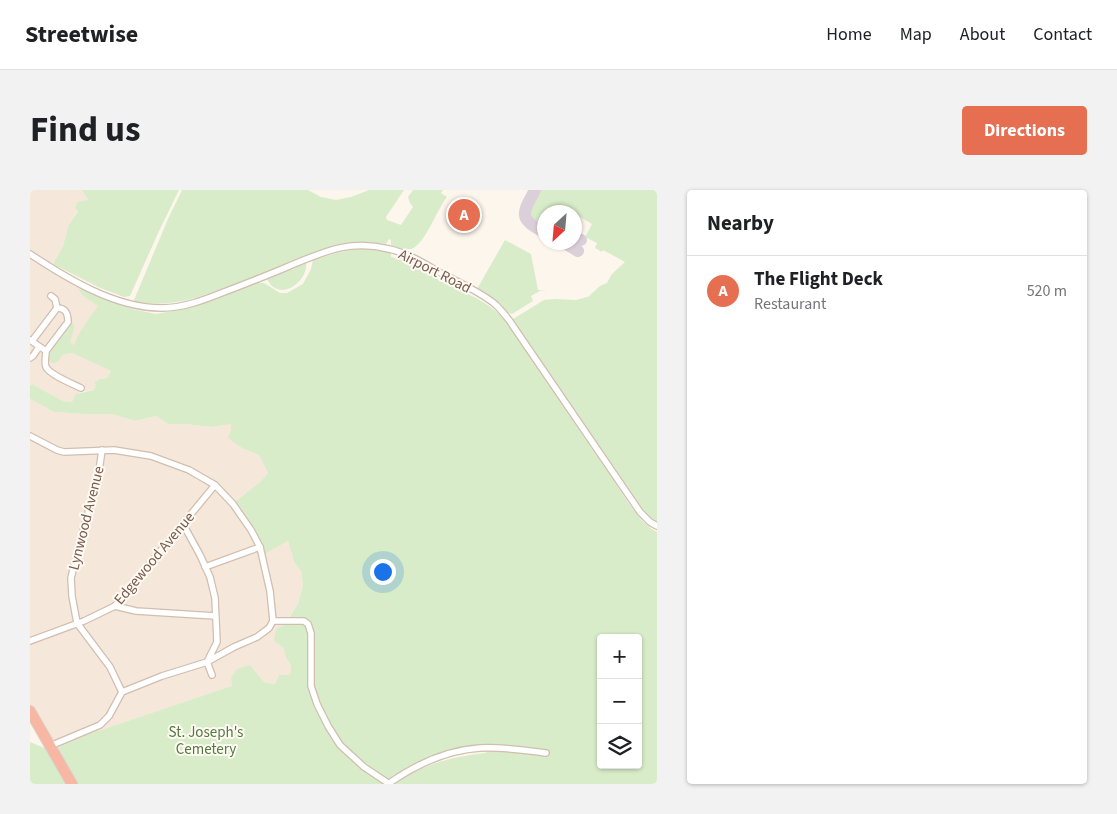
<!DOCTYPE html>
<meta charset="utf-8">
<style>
body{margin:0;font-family:"Source Sans 3",sans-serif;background:#f2f2f2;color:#202124}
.controls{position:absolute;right:15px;bottom:15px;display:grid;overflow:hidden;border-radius:5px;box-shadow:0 1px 4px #0004}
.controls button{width:45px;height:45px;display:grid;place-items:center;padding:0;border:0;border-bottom:1px solid #e0e0e0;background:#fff;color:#202124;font:25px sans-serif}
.compass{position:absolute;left:507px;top:15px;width:45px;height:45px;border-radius:50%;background:#fff;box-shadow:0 1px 4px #0004;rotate:206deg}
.you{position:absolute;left:352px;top:381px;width:18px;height:18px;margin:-12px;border:4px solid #fff;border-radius:50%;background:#1a73e8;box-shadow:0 0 0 8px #1a73e833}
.badge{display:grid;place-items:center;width:32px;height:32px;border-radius:50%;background:#e76f51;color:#fff;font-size:16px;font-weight:700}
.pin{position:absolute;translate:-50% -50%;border:2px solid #fff;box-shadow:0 1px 5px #0006}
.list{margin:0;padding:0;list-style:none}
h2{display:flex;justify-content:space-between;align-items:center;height:65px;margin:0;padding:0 20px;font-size:21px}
h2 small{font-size:16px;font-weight:400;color:#757577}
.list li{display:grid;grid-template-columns:32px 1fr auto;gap:15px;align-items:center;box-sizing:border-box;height:70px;padding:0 20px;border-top:1px solid #e0e0e0}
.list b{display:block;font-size:19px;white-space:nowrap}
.list p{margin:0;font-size:16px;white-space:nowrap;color:#757577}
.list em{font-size:16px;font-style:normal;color:#757577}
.icon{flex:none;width:28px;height:28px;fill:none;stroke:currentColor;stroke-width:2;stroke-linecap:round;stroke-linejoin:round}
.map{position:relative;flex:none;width:627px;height:594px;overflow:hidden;border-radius:5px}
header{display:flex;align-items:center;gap:30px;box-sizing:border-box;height:70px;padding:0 25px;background:#fff;border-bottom:1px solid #e0e0e0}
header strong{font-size:24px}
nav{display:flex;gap:28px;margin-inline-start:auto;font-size:18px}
.intro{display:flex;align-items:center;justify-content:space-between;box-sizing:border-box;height:120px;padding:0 30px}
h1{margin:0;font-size:35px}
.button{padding:12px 22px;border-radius:5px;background:#e76f51;color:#fff;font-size:18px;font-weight:700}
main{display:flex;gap:30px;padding:0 30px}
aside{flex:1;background:#fff;border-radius:5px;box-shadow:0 1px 4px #0004}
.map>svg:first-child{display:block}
.residential{fill:#f5e8da}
.green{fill:#d8ecc9;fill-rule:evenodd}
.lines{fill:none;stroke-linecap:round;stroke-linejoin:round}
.taxiway{stroke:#dbcfda;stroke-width:12}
.street-casing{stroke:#d1beb0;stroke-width:8}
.highway-casing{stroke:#dad1cd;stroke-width:12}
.street{stroke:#fff;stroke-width:5.5}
.highway{stroke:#f7b7a3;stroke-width:10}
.labels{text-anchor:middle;stroke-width:4;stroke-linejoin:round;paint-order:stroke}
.street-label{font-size:15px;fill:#7a5c4d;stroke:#fffaf3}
.park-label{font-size:15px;fill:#537a41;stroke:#fffaf3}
</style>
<header>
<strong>Streetwise</strong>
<nav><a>Home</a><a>Map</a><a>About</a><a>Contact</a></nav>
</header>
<div class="intro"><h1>Find us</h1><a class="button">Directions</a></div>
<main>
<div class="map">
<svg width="627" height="594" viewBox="0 0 627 594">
<rect width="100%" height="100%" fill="#fdf6ec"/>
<!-- residential -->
<g class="residential">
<path d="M0 0H52L58 10 45 19 48 20 38 36 33 56 23 74 0 61Z"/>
<path d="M0 68 51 97 52 105 69 116 47 148 44 155 39 152 45 136 40 131 19 164 32 165 42 163 81 181 77 188 70 189 64 192 66 195 64 200 50 202 42 212 33 211 2 194 0 196Z"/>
<path d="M0 209 24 222 54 224H82L105 231 126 226 138 234H154L182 237 201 234V240L212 258 229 265 238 283 231 291 205 312 229 351 235 364 258 351 264 372 271 381 273 395 268 414 253 435V456L256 468 261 475 260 485H249L245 494 234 492 220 475 203 496 71 540 28 562 0 515Z"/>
</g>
<!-- green -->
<g class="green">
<path d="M52 0H149L129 41 100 106 94 107 68 97 23 74 33 56 38 36 48 21 45 18 48 12 58 10Z"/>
<path d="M152 0H278L291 7 306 10 321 7 339 0H374L356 27 357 30 371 35 383 17 380 13 378 7 383 0H413L411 3 417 7C407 19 395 55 381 59 374 60 367 57 361 55V50L359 49 356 54C345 53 333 51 322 52 302 54 285 63 267 70 248 78 229 85 210 92 173 106 146 118 106 112L104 110 138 29Z"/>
<path d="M510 0H627V334L621 331 483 131V129L514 110 525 109 546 110 557 107H558L570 96 577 93 582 84 595 72 573 60 572 62 565 58 567 53 555 47 562 34 545 24 544 22H514V38L502 32C497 18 503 12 510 0Z"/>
<path d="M475 50 501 64 508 100 517 101H510L501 106 503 111 482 124 475 122 447 99Z"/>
<path d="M327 59H338L361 63V67C379 71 393 81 409 90 430 101 452 108 469 124 475 129 479 136 484 142 517 191 549 241 583 289 593 305 610 334 627 342V594H363C394 574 420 567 456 563L458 556C445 557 431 557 419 561 395 567 374 580 355 594H45L28 562 29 557 59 544 202 496 201 488 207 479 220 475 234 492 245 494 249 485H260L261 475 256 468 253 457 244 451 246 439 254 435 268 414 273 395 271 381 264 372 258 351 235 364 229 351 205 312 231 291 238 283 229 265 212 258 198 248 201 240V234L182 237 154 234H138L126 226 105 231 82 224H54L24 222 0 209V196L2 194 33 211 42 212 46 204 64 200 66 195 64 192 70 189 77 188 81 181 42 163 32 165 28 172 23 173 18 171 19 164 41 131 45 136 40 152 44 155C49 141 59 129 68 116L52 105 49 100 51 97 85 112 102 119 126 124 159 118 187 109 224 93H234L250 103H257L273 94 281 79 283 70 307 63ZM571 448H608V575H571Z"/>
<path d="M277 73 276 74C278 87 259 106 245 98 241 96 239 92 237 89Z"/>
<path d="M0 552 17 559 37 594H0Z"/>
</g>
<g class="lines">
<!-- taxiway -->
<g class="taxiway">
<path d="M505 0C492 24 488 28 514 42"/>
<path d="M544 47 551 50"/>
<path d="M533 52 548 61"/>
</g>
<!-- street casing -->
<g class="street-casing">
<g id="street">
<path d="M0 64C38 89 85 118 132 118 153 118 174 110 194 102 215 94 236 86 257 77 293 62 319 49 359 59 377 63 392 72 407 81 424 90 453 103 466 115 471 120 475 125 479 130L610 322 620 332 627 336"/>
<path d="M21 106 25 109 27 118"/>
<path d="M0 150 16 161C16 166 14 172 16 177 20 185 43 194 51 198"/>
<path d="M2 151 27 118"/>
<path d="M16 161 38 132C38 124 36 118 27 118"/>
<path d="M0 168 3 166 9 157"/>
<path d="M0 246 27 260 34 262 84 260 121 266 159 280 185 295 203 314 221 340 230 357 240 401 243 431 239 438 227 447 204 457 177 472 132 486 92 502 79 526 70 535 20 556"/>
<path d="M72 260 69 281 44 376 41 388 42 406 47 433 80 477 92 502"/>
<path d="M153 334 170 365 180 387 185 408 187 452 177 472 182 485"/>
<path d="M175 377 230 357"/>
<path d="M85 416 106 421 185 426"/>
<path d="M243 431H274L278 434 281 443V496L287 514 298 536 310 555 334 577 358 593"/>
<path d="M0 451 54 431 85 416 185 295"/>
<path d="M358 594C385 575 418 560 450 558 472 557 495 560 516 563"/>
</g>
</g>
<!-- highway casing -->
<g class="highway-casing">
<path id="highway" d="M0 521 42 594"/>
</g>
<!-- street -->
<use href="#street" class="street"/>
<!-- highway -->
<use href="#highway" class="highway"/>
</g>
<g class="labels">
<!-- street labels -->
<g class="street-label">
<text transform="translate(405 81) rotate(27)" y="5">Airport Road</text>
<text transform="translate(56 328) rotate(-76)" y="5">Lynwood Avenue</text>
<text transform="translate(124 368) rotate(-50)" y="5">Edgewood Avenue</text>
</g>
<!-- park labels -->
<g class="park-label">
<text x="176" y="547">St. Joseph's<tspan x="176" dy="17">Cemetery</tspan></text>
</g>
</g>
</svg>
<div class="controls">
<button>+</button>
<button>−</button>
<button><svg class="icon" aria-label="layers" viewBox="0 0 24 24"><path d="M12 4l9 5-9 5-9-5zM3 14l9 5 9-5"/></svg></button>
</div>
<svg class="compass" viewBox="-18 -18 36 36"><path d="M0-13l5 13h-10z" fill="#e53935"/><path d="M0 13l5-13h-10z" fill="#757577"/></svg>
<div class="you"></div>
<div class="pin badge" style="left:434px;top:25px">A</div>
</div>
<aside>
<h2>Nearby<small></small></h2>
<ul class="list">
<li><span class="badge">A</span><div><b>The Flight Deck</b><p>Restaurant</p></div><em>520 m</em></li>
</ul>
</aside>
</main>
